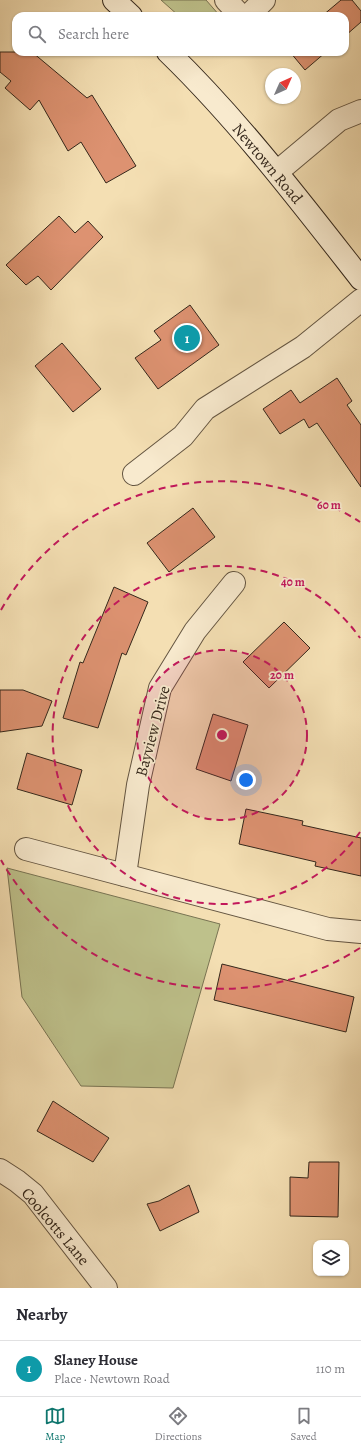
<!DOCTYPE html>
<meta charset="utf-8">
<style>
body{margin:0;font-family:Alegreya,serif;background:#f2f2f3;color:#2b2b33}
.controls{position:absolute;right:12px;bottom:12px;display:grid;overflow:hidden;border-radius:8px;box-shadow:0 1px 3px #0004}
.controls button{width:36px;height:36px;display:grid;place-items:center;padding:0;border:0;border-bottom:1px solid #e1e1e2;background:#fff;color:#2b2b33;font:20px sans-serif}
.compass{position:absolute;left:265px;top:68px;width:36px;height:36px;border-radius:50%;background:#fff;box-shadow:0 1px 3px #0004;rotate:45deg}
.you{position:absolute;left:246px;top:780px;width:14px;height:14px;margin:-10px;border:3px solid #fff;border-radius:50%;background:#1a73e8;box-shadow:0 0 0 6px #1a73e833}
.badge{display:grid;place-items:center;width:26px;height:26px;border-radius:50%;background:#0f766e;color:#fff;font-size:13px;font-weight:700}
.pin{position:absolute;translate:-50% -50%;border:2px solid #fff;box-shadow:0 1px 4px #0006}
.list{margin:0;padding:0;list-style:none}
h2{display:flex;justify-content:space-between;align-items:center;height:52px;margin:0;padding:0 16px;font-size:17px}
h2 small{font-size:13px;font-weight:400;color:#7c7c81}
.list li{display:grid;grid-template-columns:26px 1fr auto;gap:12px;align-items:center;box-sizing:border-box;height:56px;padding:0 16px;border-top:1px solid #e1e1e2}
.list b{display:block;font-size:15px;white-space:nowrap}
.list p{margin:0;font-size:13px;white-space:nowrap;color:#7c7c81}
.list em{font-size:13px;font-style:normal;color:#7c7c81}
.icon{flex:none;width:22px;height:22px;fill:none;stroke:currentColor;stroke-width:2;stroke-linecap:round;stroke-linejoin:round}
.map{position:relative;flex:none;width:361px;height:1288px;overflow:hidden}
.search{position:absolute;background:#fff;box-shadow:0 1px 3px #0004;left:12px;right:12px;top:12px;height:44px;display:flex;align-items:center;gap:10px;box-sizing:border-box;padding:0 14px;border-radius:12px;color:#7c7c81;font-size:15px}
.sheet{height:108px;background:#fff}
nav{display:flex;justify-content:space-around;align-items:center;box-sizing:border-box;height:56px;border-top:1px solid #e1e1e2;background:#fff;font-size:11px;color:#7c7c81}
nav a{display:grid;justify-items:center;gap:2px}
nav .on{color:#0f766e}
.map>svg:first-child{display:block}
.green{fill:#bec18b;stroke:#797453}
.building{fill:#dd9271;stroke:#34271b}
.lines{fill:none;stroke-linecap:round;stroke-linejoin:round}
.minor-casing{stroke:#645541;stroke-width:24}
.tertiary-casing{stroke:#645541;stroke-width:24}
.secondary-casing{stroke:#34271b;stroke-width:24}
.minor{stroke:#f8eace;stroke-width:22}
.tertiary{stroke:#f8eace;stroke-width:22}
.secondary{stroke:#f8eace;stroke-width:22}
.ring{fill:none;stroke:#c2185b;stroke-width:2;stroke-dasharray:7 5}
.labels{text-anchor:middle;stroke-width:3.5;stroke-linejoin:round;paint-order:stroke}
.street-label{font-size:16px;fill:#34271b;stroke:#f8eace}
.centre{fill:#c2185b;stroke:#f8eace;stroke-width:2}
.ring-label{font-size:12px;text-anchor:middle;font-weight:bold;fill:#c2185b;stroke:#f8eace;stroke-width:3.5;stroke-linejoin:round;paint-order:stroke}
</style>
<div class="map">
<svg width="361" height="1288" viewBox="0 0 361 1288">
<rect width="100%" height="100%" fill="#f4dfb3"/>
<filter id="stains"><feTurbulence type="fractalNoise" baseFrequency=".005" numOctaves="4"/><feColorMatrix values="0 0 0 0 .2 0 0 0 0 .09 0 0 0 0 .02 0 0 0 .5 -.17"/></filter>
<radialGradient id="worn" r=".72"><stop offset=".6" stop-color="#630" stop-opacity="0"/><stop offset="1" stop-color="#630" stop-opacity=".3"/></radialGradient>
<!-- green -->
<g class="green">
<path d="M161 0H206L220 16H179Z"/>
<path d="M7 868 220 924 173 1088 81 1086 22 997Z"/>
</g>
<!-- building -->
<g class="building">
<path d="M341 0H352L361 11V22L345 36V16H322Z"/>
<path d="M0 52H32L87 98 92 95 136 166 106 183 81 142 68 151 39 100 30 110 5 88 11 81 0 72Z"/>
<path d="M290 52H326L305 70Z"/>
<path d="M59 216 75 233 88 221 103 237 51 290 38 276 26 285 6 265Z"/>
<path d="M190 305 219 345 158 389 135 358 161 340 154 331Z"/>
<path d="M62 343 101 389 73 412 35 366Z"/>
<path d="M337 378 352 401 347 405 361 425V487L317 423 309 428 304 419 280 434 263 409 291 390 300 403Z"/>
<path d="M193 508 215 537 169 572 147 543Z"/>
<path d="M114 587 148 602 126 655 122 653 98 728 63 718 80 662 83 663Z"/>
<path d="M284 622 310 648 269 688 243 662Z"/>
<path d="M0 690H23L52 701 42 726 0 732Z"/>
<path d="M213 714 248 725 231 781 196 769Z"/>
<path d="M27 753 82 770 72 805 17 789Z"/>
<path d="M246 809 303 821 302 825 361 838V876L315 866 316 862 239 844Z"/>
<path d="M222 964 354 997 346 1032 214 1000Z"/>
<path d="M53 1101 109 1138 93 1162 37 1131Z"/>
<path d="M309 1162H339L338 1217 290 1216V1177L308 1178Z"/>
<path d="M189 1185 199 1212 160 1231 147 1204 159 1201Z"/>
</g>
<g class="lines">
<!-- minor casing -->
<g class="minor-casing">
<g id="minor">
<path d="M226 0 241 16"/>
<path d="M248 16 264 0"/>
<path d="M277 172 339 120 361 111"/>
<path d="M134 474 183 436 205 409 303 347 361 300"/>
<path d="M26 849 328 929 361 932"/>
<path d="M125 875 138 785 160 688 195 631 234 583"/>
</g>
</g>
<!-- tertiary casing -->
<g class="tertiary-casing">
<path id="tertiary" d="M0 1170 17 1181 33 1194 106 1288"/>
</g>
<!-- secondary casing -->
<g class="secondary-casing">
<g id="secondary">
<path d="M114 0 131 16"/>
<path d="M168 52C239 121 300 201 361 279"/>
</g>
</g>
<!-- minor -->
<use href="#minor" class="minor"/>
<!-- tertiary -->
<use href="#tertiary" class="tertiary"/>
<!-- secondary -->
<use href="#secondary" class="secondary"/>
</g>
<!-- distance rings -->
<circle cx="222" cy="735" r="85" fill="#c2185b" fill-opacity=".12"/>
<g class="ring">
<circle cx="222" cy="735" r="85"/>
<path d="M360 832A169 169 0 1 1 360 638"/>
<path d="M360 948A254 254 0 0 1 1 860M1 610A254 254 0 0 1 360 522"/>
</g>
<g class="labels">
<!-- street labels -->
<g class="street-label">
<text transform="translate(268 163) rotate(50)" y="6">Newtown Road</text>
<text transform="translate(152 731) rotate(-75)" y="6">Bayview Drive</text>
<text transform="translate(56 1226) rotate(50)" y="6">Coolcotts Lane</text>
</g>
</g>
<circle cx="222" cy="735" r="6" class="centre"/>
<g class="ring-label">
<text x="329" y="509">60 m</text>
<text x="293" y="586">40 m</text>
<text x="282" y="679">20 m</text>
</g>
<rect width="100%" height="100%" filter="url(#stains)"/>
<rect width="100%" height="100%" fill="url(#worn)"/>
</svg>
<div class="controls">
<button><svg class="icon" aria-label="layers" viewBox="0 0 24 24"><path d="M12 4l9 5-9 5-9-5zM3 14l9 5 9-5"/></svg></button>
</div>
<svg class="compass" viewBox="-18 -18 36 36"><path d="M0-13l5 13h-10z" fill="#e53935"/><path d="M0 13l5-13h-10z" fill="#7c7c81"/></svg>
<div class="you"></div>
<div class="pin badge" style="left:187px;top:338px;background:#0f9aa8">1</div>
<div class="search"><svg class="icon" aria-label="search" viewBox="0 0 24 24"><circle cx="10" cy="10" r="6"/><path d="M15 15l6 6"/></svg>Search here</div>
</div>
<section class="sheet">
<h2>Nearby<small></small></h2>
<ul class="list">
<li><span class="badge" style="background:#0f9aa8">1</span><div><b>Slaney House</b><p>Place · Newtown Road</p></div><em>110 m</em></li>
</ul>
</section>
<nav>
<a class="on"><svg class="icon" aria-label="map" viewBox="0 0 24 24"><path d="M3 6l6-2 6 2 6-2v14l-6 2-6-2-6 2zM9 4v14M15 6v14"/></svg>Map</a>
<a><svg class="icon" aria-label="directions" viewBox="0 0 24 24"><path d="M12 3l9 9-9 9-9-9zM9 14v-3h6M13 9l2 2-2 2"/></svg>Directions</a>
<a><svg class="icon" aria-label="saved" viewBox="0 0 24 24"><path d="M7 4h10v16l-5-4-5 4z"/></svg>Saved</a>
</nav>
